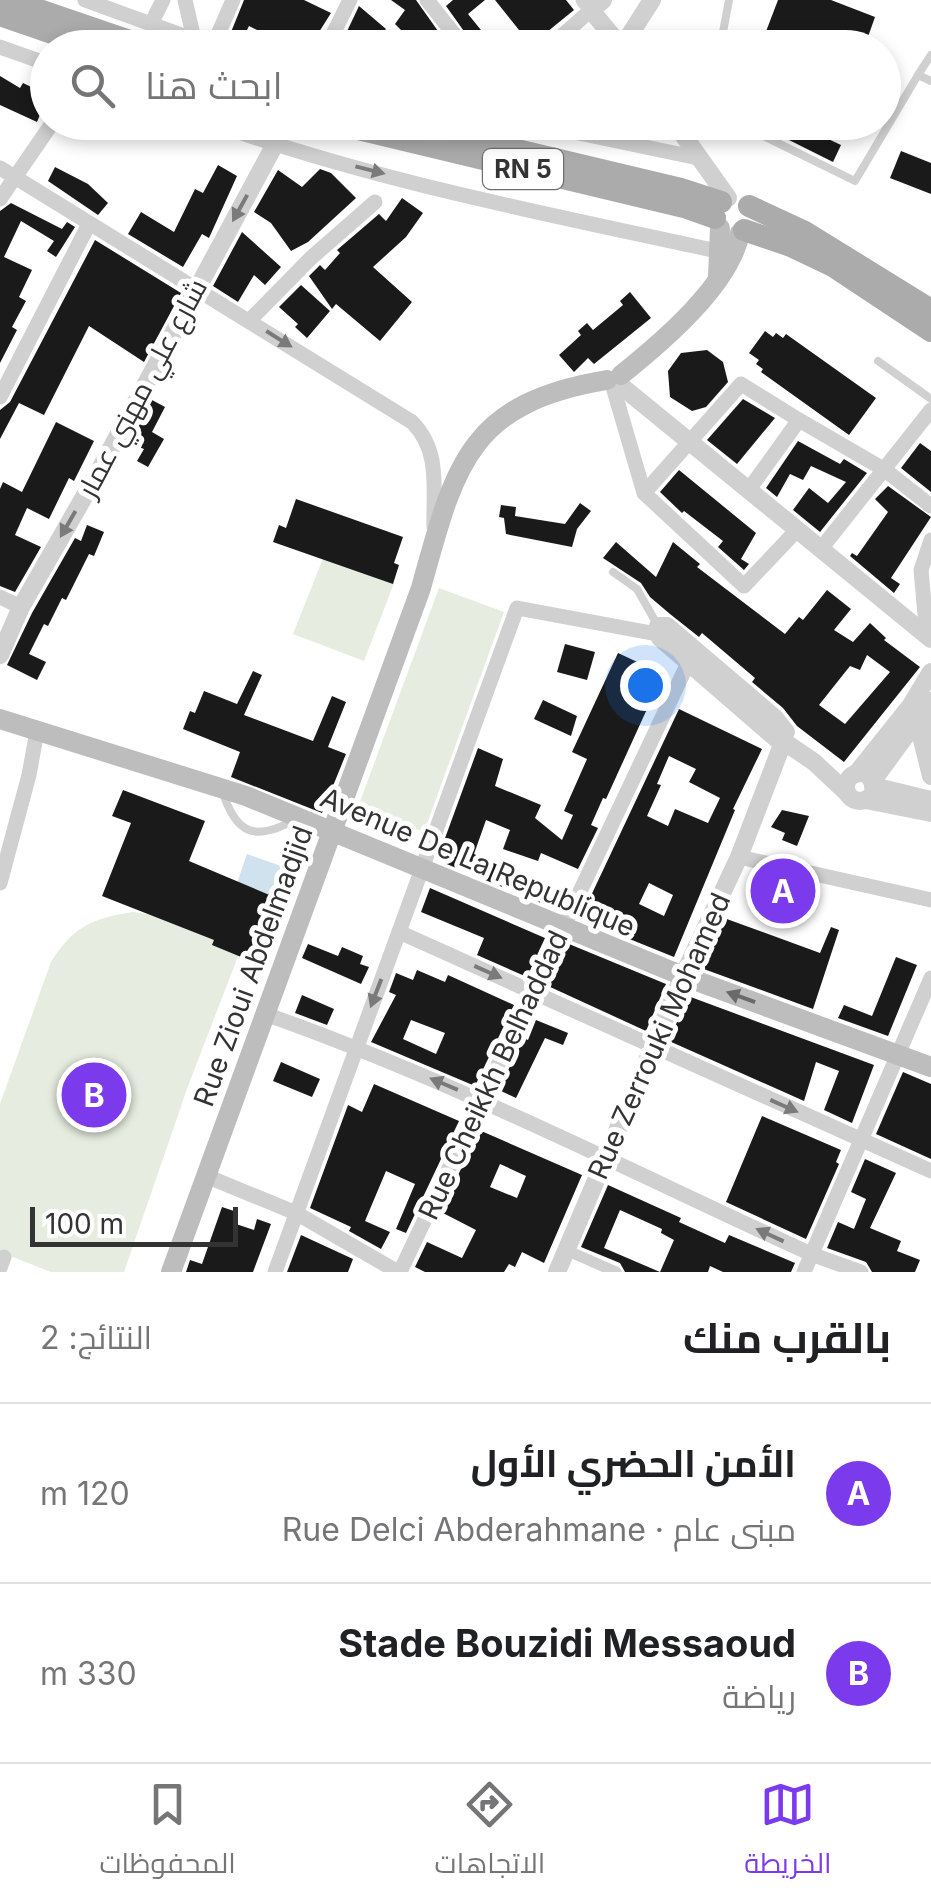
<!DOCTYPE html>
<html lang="ar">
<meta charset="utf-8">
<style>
body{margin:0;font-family:Inter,Cairo,sans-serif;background:#f2f2f2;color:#202124;direction:rtl}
.scale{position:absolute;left:30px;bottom:25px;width:208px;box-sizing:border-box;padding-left:10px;border:5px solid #333;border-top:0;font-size:28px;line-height:35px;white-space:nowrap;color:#333;-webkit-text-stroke:8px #fff;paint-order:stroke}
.you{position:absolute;left:645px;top:685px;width:35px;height:35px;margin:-25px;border:8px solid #fff;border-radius:50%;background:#1a73e8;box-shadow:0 0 0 15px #1a73e833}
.badge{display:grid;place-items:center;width:65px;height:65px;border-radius:50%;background:#7c3aed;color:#fff;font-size:32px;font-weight:700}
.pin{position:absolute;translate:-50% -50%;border:5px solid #fff;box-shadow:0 2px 10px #0006}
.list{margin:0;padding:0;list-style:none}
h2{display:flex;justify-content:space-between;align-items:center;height:130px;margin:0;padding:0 40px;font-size:42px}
h2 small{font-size:32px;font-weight:400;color:#757577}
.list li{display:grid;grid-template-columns:65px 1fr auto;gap:30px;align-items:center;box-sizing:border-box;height:180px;padding:0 40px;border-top:2px solid #e0e0e0}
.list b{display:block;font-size:38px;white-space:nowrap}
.list p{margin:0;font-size:32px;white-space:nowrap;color:#757577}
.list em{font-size:32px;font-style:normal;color:#757577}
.icon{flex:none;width:55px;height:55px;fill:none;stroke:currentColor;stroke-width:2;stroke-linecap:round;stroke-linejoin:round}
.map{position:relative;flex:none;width:931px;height:1272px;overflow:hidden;direction:ltr}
.search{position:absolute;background:#fff;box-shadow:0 5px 15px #0003;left:30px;right:30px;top:30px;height:110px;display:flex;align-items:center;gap:25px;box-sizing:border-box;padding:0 35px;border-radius:55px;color:#757577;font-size:38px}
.sheet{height:490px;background:#fff}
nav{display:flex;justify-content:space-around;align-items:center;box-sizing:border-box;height:140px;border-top:2px solid #e0e0e0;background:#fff;font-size:28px;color:#757577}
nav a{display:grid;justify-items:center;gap:5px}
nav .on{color:#7c3aed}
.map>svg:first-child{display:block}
.green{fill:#e6ecdf}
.water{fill:#cfe2ee}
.building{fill:#1a1a1a;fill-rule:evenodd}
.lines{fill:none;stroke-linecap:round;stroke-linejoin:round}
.service{stroke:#d0d0d0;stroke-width:8}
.pedestrian{stroke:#d0d0d0;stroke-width:11}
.minor{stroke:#d0d0d0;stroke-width:15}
.tertiary{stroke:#d0d0d0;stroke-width:18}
.secondary{stroke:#bdbdbd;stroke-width:20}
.primary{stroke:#ababab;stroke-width:22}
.oneway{fill:#7a7a7a}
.oneway2{fill:#6a6a6a}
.labels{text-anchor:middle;stroke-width:10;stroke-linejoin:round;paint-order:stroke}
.shield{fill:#fff;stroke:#707070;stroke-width:2.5}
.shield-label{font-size:25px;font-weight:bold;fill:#333}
.street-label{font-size:28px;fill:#333;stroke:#fff}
</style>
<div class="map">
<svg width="931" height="1272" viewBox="0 0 931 1272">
<rect width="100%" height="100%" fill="#fff"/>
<!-- green -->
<g class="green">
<path d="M324 556 394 583 364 661 293 634Z"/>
<path d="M439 588 504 612 424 832 358 807Z"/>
<path d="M133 912 159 916 240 951 188 1086 124 1272H51L0 1252V1104L51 962C73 927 92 918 133 912Z"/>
</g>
<!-- water -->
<path class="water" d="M247 854 298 872 270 950 220 933Z"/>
<!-- building -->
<g class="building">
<path d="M244 0H304L331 13 309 48H294L249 26 241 42 229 37Z"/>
<path d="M391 0H416L450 48H419L395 24 405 10Z"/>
<path d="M453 0H485L468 14 485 35 480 40 487 48H476L446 6Z"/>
<path d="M495 0H566L574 10 531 45Z"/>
<path d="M778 0H831L875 17 864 48H777L762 42Z"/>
<path d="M359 6 386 29 370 48H345L341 44Z"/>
<path d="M0 76 20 88 23 83 48 95 37 122 0 105Z"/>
<path d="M780 122H795L792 127 805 133 807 129 841 145 833 162 775 133Z"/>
<path d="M901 151 931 163V194L890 178Z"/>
<path d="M218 165 237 176 209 238 202 234 183 267 128 234 141 212 174 232 195 189 203 193Z"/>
<path d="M55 167 88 184 108 203 98 215 48 181Z"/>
<path d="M320 169 331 173 356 198 308 242 291 251 271 223 254 212 278 170 302 187Z"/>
<path d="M402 198 423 213 406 237 373 267 412 302 380 341 336 304 332 309 309 276 320 265 325 270 340 253 337 250 379 214 386 221Z"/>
<path d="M11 203 62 229 67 222 75 227 56 257 47 251 54 241 21 221 4 257 32 270 19 297 26 301 12 327 17 330 0 363V211Z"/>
<path d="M242 232 281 267 265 285 254 275 238 302 213 286Z"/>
<path d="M95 240 181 293 144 362 89 326 44 415 19 403 0 439V410L10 402Z"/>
<path d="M301 285 330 311 307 338 295 327 298 324 279 307Z"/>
<path d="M630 292 651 318 594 364 588 358 574 372 559 355 581 335 578 331 587 323 593 330 623 305 620 301Z"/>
<path d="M765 331 773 337 776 333 783 338 786 334 876 398 849 435 761 372 763 369 756 364 759 360 749 353Z"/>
<path d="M707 350 723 362 728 382 706 407 692 411 670 397 668 371 681 353Z"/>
<path d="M743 399 775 418 737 464 707 440Z"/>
<path d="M152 400 165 407 152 432 164 439 148 467 137 461 144 449 128 443Z"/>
<path d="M56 422 94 441 74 481 69 478 49 519 27 508 15 535 41 547 15 592 0 586V489L3 482 22 492Z"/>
<path d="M798 441 840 464 844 459 867 473 820 532 793 510 809 488 828 503 846 482 811 466 803 480 790 474 777 497 766 488Z"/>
<path d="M920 443 931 451V492L901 468Z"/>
<path d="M679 470 756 533 741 559 749 564 744 570 718 547 723 541 684 511 682 513 660 492Z"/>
<path d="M888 486 931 517 891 578 900 584 894 593 850 556 852 553 857 556 888 512 875 499Z"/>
<path d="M296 499 403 537 394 563 399 565 393 584 273 542 279 525 286 528Z"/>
<path d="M580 503 591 511 577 529 572 547 506 534 504 518 499 517 501 505 516 507 515 516 565 524Z"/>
<path d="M87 525 104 532 94 556 89 554 66 600 62 598 48 626 44 624 29 654 46 662 37 680 7 665 32 613 75 538 81 541Z"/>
<path d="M616 542 656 577 673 542 700 564 697 567 785 634 799 617 803 620 827 590 851 609 834 630 853 642 870 623 886 638 884 640 920 667 844 762 797 726 783 708 752 682 755 678 702 633 699 637 670 614 650 597 641 583 603 558ZM867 655 890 672 845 724 819 705 850 666 860 670Z"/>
<path d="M565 644 595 652 587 680 557 672Z"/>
<path d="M618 653 663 674 606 799 603 798 591 825 598 828 578 869 541 853 538 861 503 849 510 830 486 820 474 854 548 888 541 903 437 860 478 748 503 759 495 786 541 805 535 818 562 840 573 815 564 811 587 759 572 752Z"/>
<path d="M253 671 262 675 244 715 313 741 332 696 346 702 328 747 346 754 322 813 231 777 240 752 183 729 190 711 195 713 204 691 237 704Z"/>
<path d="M543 700 577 716 571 736 534 719Z"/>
<path d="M679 709 762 749 733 809 735 810 674 957 580 919ZM669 756 696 769 689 782 720 798 708 823 675 809 668 826 647 816 661 785 657 784ZM649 883 673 895 664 916 639 904Z"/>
<path d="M123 790 205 821 189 861 286 902 254 982 238 975 246 959 212 945 214 940 102 896 131 823 112 816Z"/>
<path d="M782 810 809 816 797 846 782 840 785 833 771 827Z"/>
<path d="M754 872 817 886 812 910 749 898Z"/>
<path d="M430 888 545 938 527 977 477 955 484 938 421 912Z"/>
<path d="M724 918 820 953 831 927 839 930 813 1009 701 968Z"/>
<path d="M308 944 338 956 342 947 363 956 360 964 369 967 361 984 302 958Z"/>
<path d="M569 944 666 984 646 1031 548 986Z"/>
<path d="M896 957 917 965 888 1036 838 1018 844 1005 872 1016Z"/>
<path d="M417 970 445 982 448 975 514 1005 475 1086 371 1042 396 995 389 992 396 973 413 980ZM411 1020 445 1033 436 1054 403 1039Z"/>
<path d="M302 995 334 1009 327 1025 295 1013Z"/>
<path d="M688 996 874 1065 852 1123 824 1110 839 1071 816 1062 804 1101 669 1041Z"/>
<path d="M536 1020 568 1033 563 1045 545 1038 516 1098 499 1090 523 1038 528 1040Z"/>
<path d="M281 1062 320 1079 312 1097 273 1081Z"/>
<path d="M903 1072 931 1084V1159L876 1134Z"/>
<path d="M374 1084 459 1121 406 1233 396 1229 415 1184 386 1171 365 1221 390 1232 381 1249 349 1231 351 1227 310 1208 348 1105 362 1112Z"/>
<path d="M762 1116 841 1150 836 1162 839 1164 806 1239 726 1202Z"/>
<path d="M479 1130 582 1175 544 1263 522 1252 515 1267 509 1264 504 1272H425L415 1267 427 1242 462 1258 476 1230 441 1212ZM500 1164 526 1176 517 1198 490 1187Z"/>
<path d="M865 1159 896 1173 870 1228 901 1241 897 1251 920 1260 915 1272H872L866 1262 827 1248 838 1222 854 1229 866 1199 851 1192Z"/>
<path d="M608 1185 681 1218 679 1222 725 1243 729 1235 795 1263 791 1272H723L710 1266 708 1272H625L620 1263 581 1247ZM620 1210 662 1229 661 1233 674 1240 660 1272 604 1248Z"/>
<path d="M222 1207 237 1212 233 1223 254 1230 257 1219 271 1224 253 1272H186L190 1260 202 1264Z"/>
<path d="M301 1235 353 1259 348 1272H287Z"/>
</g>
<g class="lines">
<!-- service -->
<g class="service">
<path d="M720 48 729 0"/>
<path d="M918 75 931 55"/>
<path d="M735 122 855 181 918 75 931 81"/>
<path d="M878 361 931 399"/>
<path d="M613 572 637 589 658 626"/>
<path d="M222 790C236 835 255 842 296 819"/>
</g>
<!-- pedestrian -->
<path class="pedestrian" d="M566 1250 616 1272"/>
<!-- minor -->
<g class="minor">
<path d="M85 0 217 48"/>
<path d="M185 0 194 39"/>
<path d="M427 0 465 48"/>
<path d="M151 24 163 0"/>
<path d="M213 46 233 0"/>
<path d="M0 47 48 64"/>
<path d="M326 48 350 0"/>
<path d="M548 48 591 10 583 0"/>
<path d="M210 122C373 181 548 214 717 251"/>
<path d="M526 122 698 158"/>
<path d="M0 168 412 422C441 451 433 489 434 527"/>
<path d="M0 199 53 122"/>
<path d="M249 321 311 258 375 202"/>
<path d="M613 387 644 493 744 586 797 530"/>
<path d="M0 397 89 224"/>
<path d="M799 420 885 470 931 506"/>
<path d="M644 493 741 384 799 420 750 488"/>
<path d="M820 550 931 410"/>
<path d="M0 597 21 607"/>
<path d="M927 636 921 570 931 540"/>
<path d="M739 857 931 900"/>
<path d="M0 883 29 775 37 731"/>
<path d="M399 932 931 1171"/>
<path d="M265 1014C452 1080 630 1171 811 1254L861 1272"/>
<path d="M206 1176 296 1213 398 1272"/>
<path d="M0 1268 4 1257"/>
<path d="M275 1272 517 608 657 634"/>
<path d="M400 1272 689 661"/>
<path d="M804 1272 931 978"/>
</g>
<!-- tertiary -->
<g class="tertiary">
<path d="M603 0 591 10 622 48"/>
<path d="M622 47 652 0"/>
<path d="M674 122 728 198"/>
<path d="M620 385 931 639"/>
<path d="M0 655 21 607 100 469 287 122"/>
<path d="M925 713 922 740 931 776"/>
<path d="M779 741 660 638 658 626H667L775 718 786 732"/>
<path d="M789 745 814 762 847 793"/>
<circle cx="860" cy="787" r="14"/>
<path d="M856 774 911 705 931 672"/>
<path d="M872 782 931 701"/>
<path d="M873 786 931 800"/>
<path d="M866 800 931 813"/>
<path d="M557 1272 683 976 739 857 782 745"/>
</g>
<!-- secondary -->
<g class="secondary">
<path d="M718 277 720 228"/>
<path d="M621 375C661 343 730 285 740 233"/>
<path d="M0 719 246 796 683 976 931 1067"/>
<path d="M171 1272 421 588C455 465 468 403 607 380"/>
</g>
<!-- primary -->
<g class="primary">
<path d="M10 0 150 48"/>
<path d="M0 15 96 48"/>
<path d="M329 122 684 207 715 218"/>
<path d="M400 122 681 189 721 202"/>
<path d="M749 206 805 232 931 310"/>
<path d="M744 230 791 246 833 266 931 331"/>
</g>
</g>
<!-- one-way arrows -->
<defs><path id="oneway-solid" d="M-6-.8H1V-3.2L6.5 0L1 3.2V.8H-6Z" transform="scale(2.5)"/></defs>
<g class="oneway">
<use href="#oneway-solid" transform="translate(370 170) rotate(14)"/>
<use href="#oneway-solid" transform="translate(240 208) rotate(119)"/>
<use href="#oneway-solid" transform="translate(279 339) rotate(32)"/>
<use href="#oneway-solid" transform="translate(68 524) rotate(120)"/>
<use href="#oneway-solid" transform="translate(488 972) rotate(24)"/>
<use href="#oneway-solid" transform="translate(376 993) rotate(111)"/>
<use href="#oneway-solid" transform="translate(444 1084) rotate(-157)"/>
<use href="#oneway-solid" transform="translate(784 1106) rotate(24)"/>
<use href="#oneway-solid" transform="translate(770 1235) rotate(-155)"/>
</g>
<use class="oneway2" href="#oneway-solid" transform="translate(741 997) rotate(-160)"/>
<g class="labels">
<!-- shield labels -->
<rect class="shield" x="483" y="149" width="80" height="40" rx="8"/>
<g class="shield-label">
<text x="523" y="178">RN 5</text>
</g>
<!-- street labels -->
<g class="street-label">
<text transform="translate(142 388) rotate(-62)" y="10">شارع علي مهني عمار</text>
<text transform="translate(478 862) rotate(23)" y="10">Avenue De La Republique</text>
<text transform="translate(253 966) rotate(-70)" y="10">Rue Zioui Abdelmadjid</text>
<text transform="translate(659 1036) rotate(-66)" y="10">Rue Zerrouki Mohamed</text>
<text transform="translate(493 1075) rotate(-65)" y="10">Rue Cheikkh Belhaddad</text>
</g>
</g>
</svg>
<div class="scale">100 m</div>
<div class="you"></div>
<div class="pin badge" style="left:783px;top:891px">A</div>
<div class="pin badge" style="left:94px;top:1095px">B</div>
<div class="search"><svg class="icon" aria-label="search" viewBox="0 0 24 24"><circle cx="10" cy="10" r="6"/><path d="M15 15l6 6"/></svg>ابحث هنا</div>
</div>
<section class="sheet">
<h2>بالقرب منك<small>النتائج: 2</small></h2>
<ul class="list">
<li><span class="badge">A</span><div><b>الأمن الحضري الأول</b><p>مبنى عام · Rue Delci Abderahmane</p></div><em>120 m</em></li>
<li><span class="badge">B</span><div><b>Stade Bouzidi Messaoud</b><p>رياضة</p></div><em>330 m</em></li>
</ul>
</section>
<nav>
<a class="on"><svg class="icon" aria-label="map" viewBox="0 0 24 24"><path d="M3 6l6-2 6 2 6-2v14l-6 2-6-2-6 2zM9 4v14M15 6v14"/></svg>الخريطة</a>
<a><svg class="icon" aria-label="directions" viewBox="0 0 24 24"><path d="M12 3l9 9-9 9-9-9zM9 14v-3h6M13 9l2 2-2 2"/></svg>الاتجاهات</a>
<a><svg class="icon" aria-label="saved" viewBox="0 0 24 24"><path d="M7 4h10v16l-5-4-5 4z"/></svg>المحفوظات</a>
</nav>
